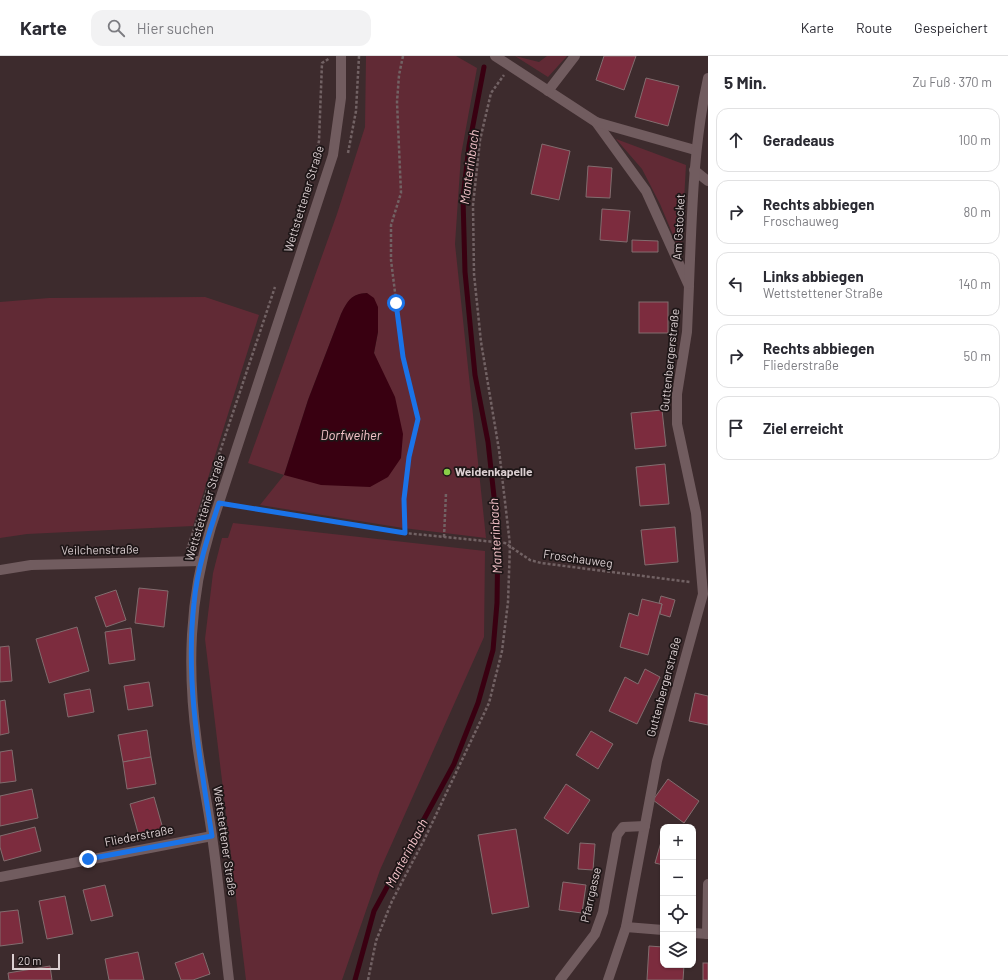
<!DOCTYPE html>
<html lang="de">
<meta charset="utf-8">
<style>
body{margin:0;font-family:Barlow,sans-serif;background:#f2f2f3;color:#2b2b33}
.controls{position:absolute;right:12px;bottom:12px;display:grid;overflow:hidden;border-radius:8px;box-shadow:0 1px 3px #0004}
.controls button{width:36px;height:36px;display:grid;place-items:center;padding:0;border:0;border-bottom:1px solid #e1e1e2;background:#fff;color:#2b2b33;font:20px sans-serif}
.scale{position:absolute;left:12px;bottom:10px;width:48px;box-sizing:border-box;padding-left:4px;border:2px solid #dbcfd1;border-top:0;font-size:11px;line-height:14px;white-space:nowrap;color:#dbcfd1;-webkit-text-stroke:3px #1e1617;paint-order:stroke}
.stop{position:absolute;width:12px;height:12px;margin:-9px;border:3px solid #1a73e8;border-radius:50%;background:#fff}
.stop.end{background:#1a73e8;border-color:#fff;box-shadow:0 1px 4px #0008}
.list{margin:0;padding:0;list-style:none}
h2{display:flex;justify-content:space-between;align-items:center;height:52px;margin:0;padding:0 16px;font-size:17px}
h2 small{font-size:13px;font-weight:400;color:#7c7c81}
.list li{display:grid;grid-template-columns:26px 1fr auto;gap:12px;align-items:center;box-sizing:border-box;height:64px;margin:0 8px 8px;padding:0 8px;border:1px solid #e1e1e2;border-radius:12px}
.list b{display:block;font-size:15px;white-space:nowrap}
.list p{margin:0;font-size:13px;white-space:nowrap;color:#7c7c81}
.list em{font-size:13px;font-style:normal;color:#7c7c81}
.icon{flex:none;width:22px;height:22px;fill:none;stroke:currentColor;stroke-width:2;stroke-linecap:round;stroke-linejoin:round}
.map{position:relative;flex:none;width:708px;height:924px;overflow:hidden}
header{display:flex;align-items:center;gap:24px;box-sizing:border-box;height:56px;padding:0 20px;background:#fff;border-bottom:1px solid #e1e1e2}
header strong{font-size:19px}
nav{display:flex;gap:22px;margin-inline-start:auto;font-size:14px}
.search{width:280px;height:36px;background:#f2f2f3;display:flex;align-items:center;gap:10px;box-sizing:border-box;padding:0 14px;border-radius:12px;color:#7c7c81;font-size:15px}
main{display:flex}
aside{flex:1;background:#fff}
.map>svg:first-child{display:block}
.green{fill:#612a35;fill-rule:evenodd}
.water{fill:#390011}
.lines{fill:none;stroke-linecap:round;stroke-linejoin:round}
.stream{stroke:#390011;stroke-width:5}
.building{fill:#7c2c3e;stroke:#826d6f}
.path{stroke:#726264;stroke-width:2.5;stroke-dasharray:3 2;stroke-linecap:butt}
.minor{stroke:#715c5f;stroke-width:10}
.route{stroke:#1a73e8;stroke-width:5}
.poi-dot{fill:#89cf48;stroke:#1e1617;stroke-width:1.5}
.labels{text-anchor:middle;stroke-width:3.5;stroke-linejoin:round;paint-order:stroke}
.street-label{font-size:12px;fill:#dbcfd1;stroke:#1e1617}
.poi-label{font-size:12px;font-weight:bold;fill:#dbcfd1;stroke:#1e1617;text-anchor:start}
.water-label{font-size:13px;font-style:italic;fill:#f5c4ca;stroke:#1e1617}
</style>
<header>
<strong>Karte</strong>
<div class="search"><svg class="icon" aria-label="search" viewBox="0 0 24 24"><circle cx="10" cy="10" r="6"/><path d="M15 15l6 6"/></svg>Hier suchen</div>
<nav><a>Karte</a><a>Route</a><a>Gespeichert</a></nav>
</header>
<main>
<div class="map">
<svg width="708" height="924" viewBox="0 0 708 924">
<rect width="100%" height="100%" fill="#3d2b2d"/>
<!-- green -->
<g class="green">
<path d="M366 0H456L477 12 461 99 455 188 486 482 403 472 260 449 284 419 248 407 337 158 365 71ZM367 237 378 276 374 297 383 319 284 419 308 344 341 258C348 245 351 238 367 237Z"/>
<path d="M515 0 539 6 547 0H567L548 21Z"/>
<path d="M616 83 686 109 681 198 660 148 642 113Z"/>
<path d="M205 241 259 259 193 470 27 478 0 482V246L49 242Z"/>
<path d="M233 467 485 495 484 581 380 814 342 924H246L205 583 213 517 222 482H228Z"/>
</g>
<!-- water -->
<path class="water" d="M367 237 374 242 378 251V276L374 297 395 341 403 378 401 402 388 421 370 431 321 429 284 419 308 344 341 258C348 244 351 238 367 237Z"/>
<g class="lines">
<!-- stream -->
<path class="stream" d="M355 924 374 855 454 708 478 647 493 594 497 547 498 477 488 386 475 319 465 216 463 142 469 90 484 11"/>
</g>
<!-- building -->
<g class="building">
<path d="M604 0H636L624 34 596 24Z"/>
<path d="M646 22 679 30 668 70 635 61Z"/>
<path d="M542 88 570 95 559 144 531 138Z"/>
<path d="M588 110 612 112 610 142 586 141Z"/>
<path d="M602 153 630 155 627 186 600 184Z"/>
<path d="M632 184 658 185V196H632Z"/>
<rect x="639" y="246" width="29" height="31"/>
<path d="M662 354 666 390 635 393 631 357Z"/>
<path d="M665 408 669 448 640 450 636 411Z"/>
<path d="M675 471 678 506 645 509 641 474Z"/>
<path d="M139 532 168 535 164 571 135 567Z"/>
<path d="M116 534 126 564 106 571 95 541Z"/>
<path d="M661 540 675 544 670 561 660 558 662 548 659 547Z"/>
<path d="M642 543 662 548 648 599 620 591 629 557 638 560Z"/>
<path d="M77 571 89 615 49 627 36 583Z"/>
<path d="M131 572 135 604 109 608 105 576Z"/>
<path d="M9 590 12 625 0 626V591Z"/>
<path d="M645 613 660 621 637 668 609 655 625 621 638 628Z"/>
<path d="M149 626 153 650 128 654 124 630Z"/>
<path d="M90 633 94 656 68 661 64 638Z"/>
<path d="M695 637 708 640V669L689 665Z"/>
<path d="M5 644 9 677 0 679V645Z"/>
<path d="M147 674 151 701 123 706 118 679Z"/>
<path d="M591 675 613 688 598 713 576 699Z"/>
<path d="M12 694 16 725 0 727V696Z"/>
<path d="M151 701 156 728 127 733 123 706Z"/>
<path d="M668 723 699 745 684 767 653 744Z"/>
<path d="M566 728 590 744 568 778 544 762Z"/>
<path d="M32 733 38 762 0 770V740Z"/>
<path d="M154 741 163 773 139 780 130 748Z"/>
<path d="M35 771 41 795 4 805 0 791V780Z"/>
<path d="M516 773 529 851 492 858 478 779Z"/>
<path d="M661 786H663V809L655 807Z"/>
<path d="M580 787 595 788 593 814 578 813Z"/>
<path d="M563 826 586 829 582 857 559 854Z"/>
<path d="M105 829 113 860 91 865 83 834Z"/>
<path d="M65 840 73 878 47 883 39 845Z"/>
<path d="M18 854 23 887 0 890V856Z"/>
<path d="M649 890 663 891V909H684L683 924H647Z"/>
<path d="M138 896 144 924H109L105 903Z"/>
<path d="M203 897 210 918 193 924H181L175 907Z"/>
<rect x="703" y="907" width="5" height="17"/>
<path d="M50 910 52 924H9L8 917Z"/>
</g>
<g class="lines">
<!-- path -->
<g class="path">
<path d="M403 0 399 19 397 46 401 137 391 169V204L403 301 418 363 409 401 404 443 405 477"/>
<path d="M348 97 356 55 359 0"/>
<path d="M289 188 312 116 319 85 322 7 330 2"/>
<path d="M231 449 405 477 505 487 530 504 541 507 690 526"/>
<path d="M444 481 446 437"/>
<path d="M187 494 275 231"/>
<path d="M368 924 376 885 392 845 425 782 489 647 502 595 508 546 510 489 499 394 481 286 474 218 473 149 480 84 491 37 504 19"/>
</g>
<!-- minor -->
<g class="minor">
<path d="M495 0 596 66 646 135 689 230 687 276 677 338V368L696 457 703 538 657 705 626 871 608 924"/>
<path d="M548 35 575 0"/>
<path d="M596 66 695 94"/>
<path d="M694 114 708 125"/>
<path d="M689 228C692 158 693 90 708 22"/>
<path d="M0 514 31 509 201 505"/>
<path d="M0 821 212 780"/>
<path d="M626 871 663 874"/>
<path d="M693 877 708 878"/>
<path d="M707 878 708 828"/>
<path d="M229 924C223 876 219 828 212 780 208 749 201 718 197 687 187 613 189 543 211 471L333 99 341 42V0"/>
<path d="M560 924 595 878 603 856 617 779 623 771 645 770"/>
</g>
</g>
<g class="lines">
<!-- route -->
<path class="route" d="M88 803 212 780C200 703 185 626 194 547 197 513 208 480 219 447L405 477 404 443 409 401 418 363 403 301 396 247"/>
</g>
<!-- markers -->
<circle class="poi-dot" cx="447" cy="416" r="4"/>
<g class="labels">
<!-- street labels -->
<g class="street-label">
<text transform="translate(304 143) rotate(-73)" y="4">Wettstettener Straße</text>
<text transform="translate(679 171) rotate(-87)" y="4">Am Gstocket</text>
<text transform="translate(670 304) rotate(-84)" y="4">Guttenbergerstraße</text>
<text transform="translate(205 452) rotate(-73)" y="4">Wettstettener Straße</text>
<text transform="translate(100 494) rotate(-1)" y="4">Veilchenstraße</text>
<text transform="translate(578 503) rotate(8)" y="4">Froschauweg</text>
<text transform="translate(664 631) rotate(-75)" y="4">Guttenbergerstraße</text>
<text transform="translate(139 780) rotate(-11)" y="4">Fliederstraße</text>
<text transform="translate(225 785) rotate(82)" y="4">Wettstettener Straße</text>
<text transform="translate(591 839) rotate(-77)" y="4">Pfarrgasse</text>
</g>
<!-- poi labels -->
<g class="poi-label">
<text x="455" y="420">Weidenkapelle</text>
</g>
<!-- water labels -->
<g class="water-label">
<text transform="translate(469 111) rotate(-82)" y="5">Manterinbach</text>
<text x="351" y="384">Dorfweiher</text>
<text transform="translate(495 480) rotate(-93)" y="5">Manterinbach</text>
<text transform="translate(406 797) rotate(-62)" y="5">Manterinbach</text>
</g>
</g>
</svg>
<div class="controls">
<button>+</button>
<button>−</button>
<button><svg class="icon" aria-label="locate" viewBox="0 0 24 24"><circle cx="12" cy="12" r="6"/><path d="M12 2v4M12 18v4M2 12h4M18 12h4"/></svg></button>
<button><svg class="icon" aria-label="layers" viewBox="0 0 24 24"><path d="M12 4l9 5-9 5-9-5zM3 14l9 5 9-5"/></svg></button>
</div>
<div class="scale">20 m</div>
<div class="stop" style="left:396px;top:247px"></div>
<div class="stop end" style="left:88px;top:803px"></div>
</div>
<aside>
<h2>5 Min.<small>Zu Fuß · 370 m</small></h2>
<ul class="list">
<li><svg class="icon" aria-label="ahead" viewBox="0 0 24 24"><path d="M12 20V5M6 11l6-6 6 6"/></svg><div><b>Geradeaus</b></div><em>100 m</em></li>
<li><svg class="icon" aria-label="right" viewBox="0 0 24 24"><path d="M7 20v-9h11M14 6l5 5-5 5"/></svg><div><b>Rechts abbiegen</b><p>Froschauweg</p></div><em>80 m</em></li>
<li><svg class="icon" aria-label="left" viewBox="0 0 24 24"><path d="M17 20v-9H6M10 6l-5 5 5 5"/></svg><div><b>Links abbiegen</b><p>Wettstettener Straße</p></div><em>140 m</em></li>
<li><svg class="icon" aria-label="right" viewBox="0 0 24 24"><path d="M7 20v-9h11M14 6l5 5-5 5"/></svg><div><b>Rechts abbiegen</b><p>Fliederstraße</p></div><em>50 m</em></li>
<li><svg class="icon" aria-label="arrive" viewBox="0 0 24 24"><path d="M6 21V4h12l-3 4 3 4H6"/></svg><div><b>Ziel erreicht</b></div></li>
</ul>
</aside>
</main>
